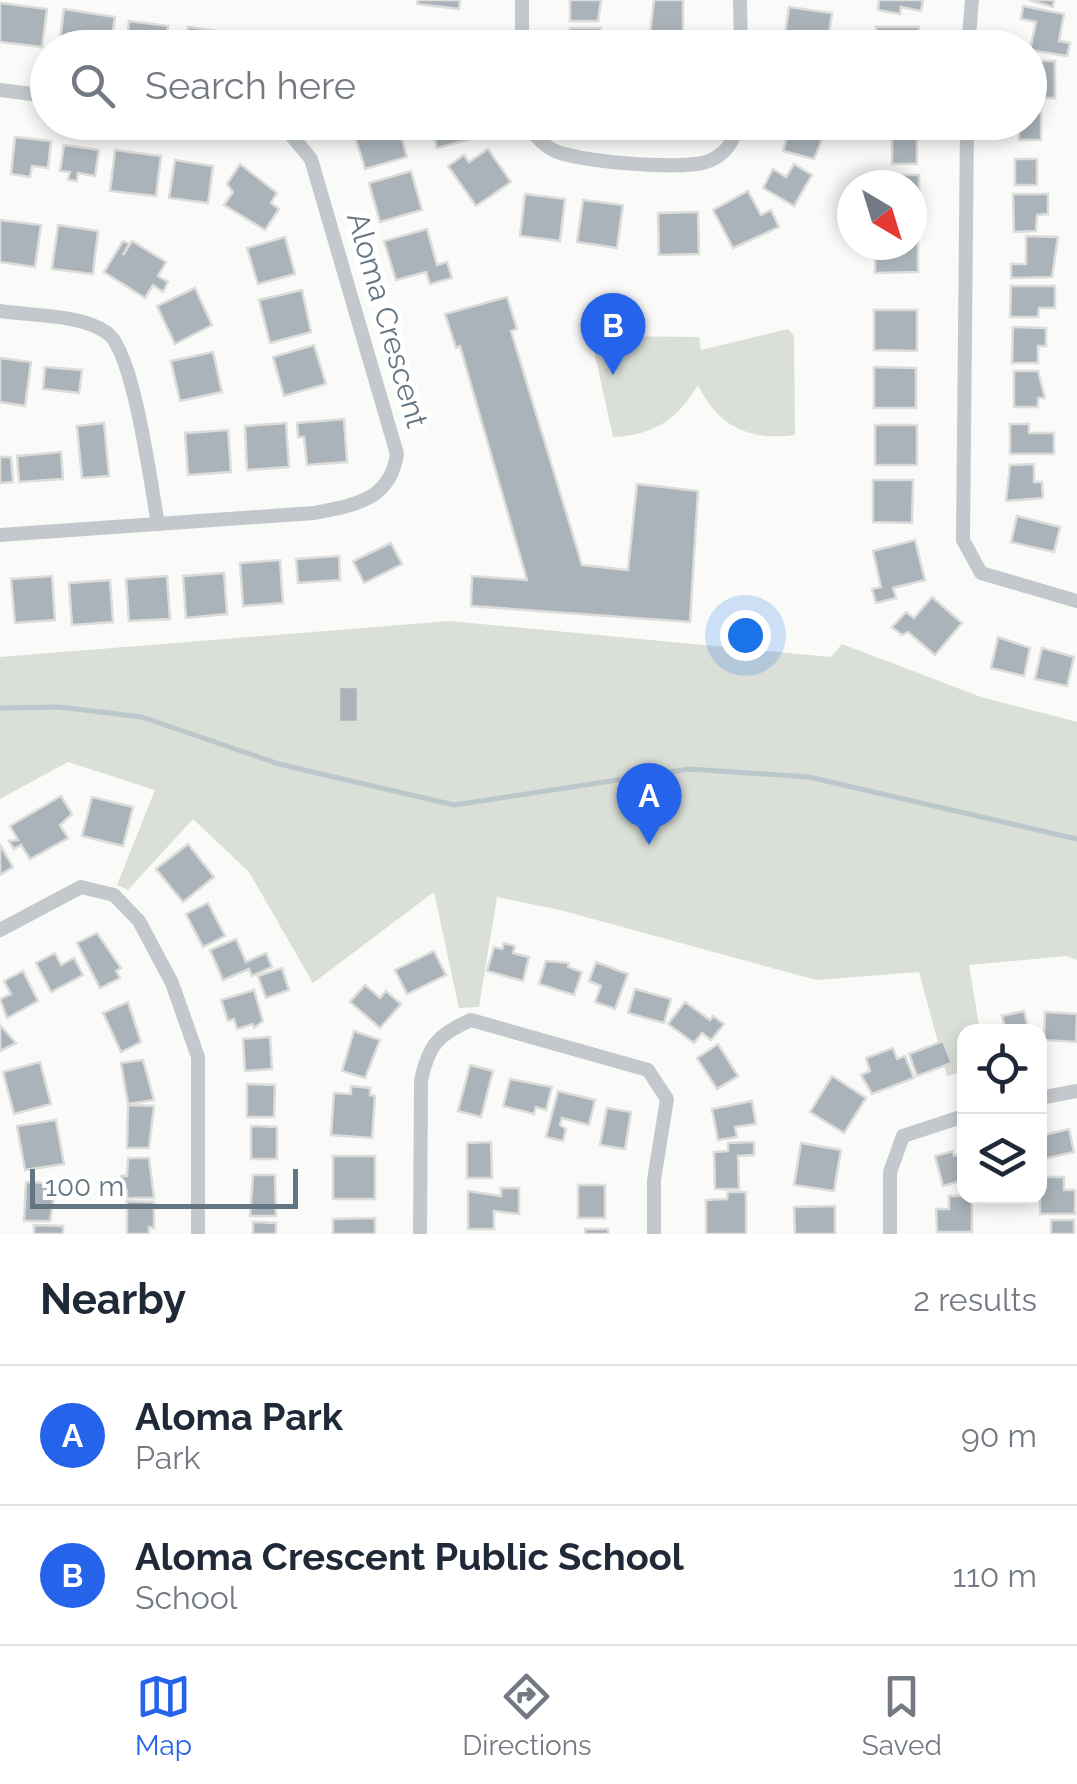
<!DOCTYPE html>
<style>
body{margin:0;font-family:Raleway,sans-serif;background:#f2f2f3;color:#1f2937}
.controls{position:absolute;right:30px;bottom:30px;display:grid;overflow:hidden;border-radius:20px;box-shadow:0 5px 15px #0003}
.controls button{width:90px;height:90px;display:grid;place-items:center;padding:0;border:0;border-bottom:2px solid #e0e1e3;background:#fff;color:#1f2937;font:50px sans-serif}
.compass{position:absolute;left:837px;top:170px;width:90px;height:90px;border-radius:50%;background:#fff;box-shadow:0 5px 15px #0003;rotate:142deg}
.scale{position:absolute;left:30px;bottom:25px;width:268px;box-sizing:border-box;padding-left:10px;border:5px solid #657683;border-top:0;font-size:28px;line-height:35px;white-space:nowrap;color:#657683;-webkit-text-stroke:8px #fff;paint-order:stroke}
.you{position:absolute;left:745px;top:635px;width:35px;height:35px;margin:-25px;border:8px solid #fff;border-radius:50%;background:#1a73e8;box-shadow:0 0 0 15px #1a73e833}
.badge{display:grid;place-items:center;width:65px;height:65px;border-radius:50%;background:#2563eb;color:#fff;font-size:32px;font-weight:700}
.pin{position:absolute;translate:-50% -82px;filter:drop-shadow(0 2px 5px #0008)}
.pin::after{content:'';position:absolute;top:52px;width:35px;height:30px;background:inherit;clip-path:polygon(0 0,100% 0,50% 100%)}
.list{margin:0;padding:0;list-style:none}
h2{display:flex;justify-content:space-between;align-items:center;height:130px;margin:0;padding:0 40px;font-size:42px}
h2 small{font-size:32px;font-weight:400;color:#747a83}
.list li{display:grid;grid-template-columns:65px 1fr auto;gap:30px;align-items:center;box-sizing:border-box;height:140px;padding:0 40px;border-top:2px solid #e0e1e3}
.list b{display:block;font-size:38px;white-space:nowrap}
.list p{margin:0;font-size:32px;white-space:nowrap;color:#747a83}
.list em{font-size:32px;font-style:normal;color:#747a83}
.icon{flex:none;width:55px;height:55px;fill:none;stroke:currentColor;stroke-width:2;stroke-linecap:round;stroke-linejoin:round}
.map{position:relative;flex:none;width:1077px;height:1234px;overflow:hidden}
.search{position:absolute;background:#fff;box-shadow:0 5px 15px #0003;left:30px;right:30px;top:30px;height:110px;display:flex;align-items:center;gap:25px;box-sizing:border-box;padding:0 35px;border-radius:55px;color:#747a83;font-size:38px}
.sheet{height:410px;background:#fff}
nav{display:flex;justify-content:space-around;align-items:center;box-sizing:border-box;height:140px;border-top:2px solid #e0e1e3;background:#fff;font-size:28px;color:#747a83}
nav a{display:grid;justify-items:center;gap:5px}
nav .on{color:#2563eb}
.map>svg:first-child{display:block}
.green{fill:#dadfd7}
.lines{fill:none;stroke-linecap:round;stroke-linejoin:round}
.stream{stroke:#bbc7cb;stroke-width:5}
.building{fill:#aab3b9;stroke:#dcdcda;stroke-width:2.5}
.street{stroke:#c3c8cc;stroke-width:14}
.labels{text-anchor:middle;stroke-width:10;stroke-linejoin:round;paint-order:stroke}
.street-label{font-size:30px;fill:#657683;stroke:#fff}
</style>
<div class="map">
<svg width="1077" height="1234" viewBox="0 0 1077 1234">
<rect width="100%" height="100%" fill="#fafaf8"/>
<!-- green -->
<g class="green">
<path d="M788 329 794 336 795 435C750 441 718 427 698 385 677 420 654 435 613 437L592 341 600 336 699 337 701 350Z"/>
<path d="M450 621 831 657 842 644 981 697 1077 722V960L1066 956 969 965 980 1031 964 1032V1071L947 1076 919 972 816 980 560 910 497 897 479 1007 459 1008 434 892 313 983 249 872 193 819 128 890 117 885 155 790 68 762 0 799V657Z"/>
</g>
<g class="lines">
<!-- stream -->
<path class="stream" d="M0 708 59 707 142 717 279 764 454 805 689 769 809 777 1077 839"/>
</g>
<!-- building -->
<g class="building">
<path d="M418 0H460L459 9 417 4Z"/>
<path d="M570 0H601L598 21H570Z"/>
<path d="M654 0H683V34H650Z"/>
<path d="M879 0H923L921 11 901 7 900 14 878 10Z"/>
<path d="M1029 0H1054L1053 7Z"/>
<path d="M0 3 47 9 42 47 0 42Z"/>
<path d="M1023 6 1064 14 1059 41 1070 43 1067 56 1030 50 1036 22 1021 19Z"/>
<path d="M789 7 832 13 827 48H783Z"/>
<path d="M64 9 115 17 111 43 105 42 104 48H59Z"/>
<path d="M129 21 168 26 165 48H126Z"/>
<path d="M188 27 234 33 232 48H186Z"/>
<rect x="876" y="27" width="43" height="21"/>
<path d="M570 28H601V48H569Z"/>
<path d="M250 32 290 37 289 48H247Z"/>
<rect x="654" y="39" width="29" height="9"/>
<path d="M464 40V48H422L421 41Z"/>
<path d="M1034 61H1055V98H1030Z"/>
<path d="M1030 106 1041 114V140H1019V122H1030Z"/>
<path d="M379 122H397L407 157 365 169 353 130Z"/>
<path d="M430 122H475L479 137 437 148Z"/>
<path d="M791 122H829L814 159 783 151Z"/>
<rect x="892" y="128" width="25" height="36"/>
<path d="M15 137 51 141 48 168 32 166 30 177 11 174Z"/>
<path d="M64 145 99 150 95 176 78 173 77 181 68 180 70 172 60 171Z"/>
<path d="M488 149 511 182 476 206 448 166 464 155 469 162Z"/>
<path d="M115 150 161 156 156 196 110 191Z"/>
<rect x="1015" y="159" width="22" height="26"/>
<path d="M175 160 213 166 208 203 169 198Z"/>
<path d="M240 164 277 193 271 203 279 209 265 230 224 205 233 192 227 184Z"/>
<path d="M794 164 812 175 794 206 763 188 773 169 786 177Z"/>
<path d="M411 171 422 210 380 222 369 183Z"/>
<path d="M875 175H919V216H912V185H875Z"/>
<path d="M748 191 761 215 771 210 779 227 733 248 713 210Z"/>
<path d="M525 194 565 199 560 241 520 236Z"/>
<path d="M1013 194H1048V214L1037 215 1036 231 1014 232Z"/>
<path d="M583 200 623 205 617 248 577 242Z"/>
<path d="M698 212 699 254 659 255 658 213Z"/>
<path d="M0 220 41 225 35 267 0 262Z"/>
<path d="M58 225 98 231 93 274 52 269Z"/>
<path d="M427 229 437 265 447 262 452 278 430 284 426 272 396 280 384 241Z"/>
<path d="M912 232H918V272L875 273V245H912Z"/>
<path d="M1026 236 1058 237 1052 277 1011 278V264H1026Z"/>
<path d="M285 237 295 274 258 284 247 248Z"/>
<path d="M123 241 129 244 123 255 132 241 166 262 158 276 168 282 163 292 153 285 145 298 104 272Z"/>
<path d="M1011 286H1055V308H1039L1038 317H1010Z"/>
<path d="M195 288 212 325 175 344 157 306Z"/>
<path d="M302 290 311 332 270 343 259 300Z"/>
<path d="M507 297 517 329 511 331 582 565 628 570 637 484 698 491 690 622 471 606 472 576 527 580 460 346 456 348 445 314Z"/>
<path d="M874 310H917V351L874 350Z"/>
<path d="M1013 327 1046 328V346H1038V363H1012Z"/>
<path d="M314 345 326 384 284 396 273 357Z"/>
<path d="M213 352 222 392 180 401 171 361Z"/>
<path d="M0 358 31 362 25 406 0 402Z"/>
<path d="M45 367 82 370 79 393 43 389Z"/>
<path d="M874 367 916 368V408H874Z"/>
<path d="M1014 371H1038L1045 398H1038V407H1014Z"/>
<path d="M344 419 347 462 307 465 304 437H298L297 423Z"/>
<path d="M104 423 109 476 82 478 77 426Z"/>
<path d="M286 423 289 467 247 470 245 426Z"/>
<path d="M1010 424H1029V433H1054V454H1010Z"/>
<rect x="875" y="425" width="42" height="40"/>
<path d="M228 430 231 472 188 475 185 433Z"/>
<path d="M61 452 63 479 19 482 17 456Z"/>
<path d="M0 457H11L13 482 0 483Z"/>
<path d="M1034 464V482H1042L1043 498 1006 501 1010 465Z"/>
<path d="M873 480H913L912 523 873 522Z"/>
<path d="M1017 516 1060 527 1054 552 1011 542Z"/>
<path d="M915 540 925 580 893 588 896 598 876 603 872 589 881 587 873 551Z"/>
<path d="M391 543 402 564 364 583 353 561Z"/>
<path d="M339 556 340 580 298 583 296 559Z"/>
<path d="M280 560 283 603 243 606 240 563Z"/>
<path d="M224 573 227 614 186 618 183 576Z"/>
<path d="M52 576 55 620 15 623 11 579Z"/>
<path d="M167 576 170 619 129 621 126 579Z"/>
<path d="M110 580 113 622 72 625 69 583Z"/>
<path d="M932 597 962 623 935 655 908 632 902 635 892 627 906 612 914 618Z"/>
<path d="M998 637 1030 648 1024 676 991 668Z"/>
<path d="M1042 648 1074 657 1067 686 1035 679Z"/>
<rect x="339" y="687" width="19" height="35"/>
<path d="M61 796 72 814 60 825 68 838 30 859 21 845 14 849 9 841 18 840 10 826Z"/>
<path d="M92 797 133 807 123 846 82 836Z"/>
<path d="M188 844 214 877 183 902 156 869Z"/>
<path d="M0 845 13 867 0 875Z"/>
<path d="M208 903 225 936 203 947 186 914Z"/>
<path d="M97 933 121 968 116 971 120 978 100 988 77 943Z"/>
<path d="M236 939 246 962 266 953 272 967 252 976 249 969 223 980 210 950Z"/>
<path d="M504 943 515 946 513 953 529 957 523 981 487 971 494 947 502 949Z"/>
<path d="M434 951 446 975 407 994 395 970Z"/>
<path d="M55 953 61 965 74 958 83 975 51 992 36 963Z"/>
<path d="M546 961 569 963 568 967 582 972 574 995 539 984Z"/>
<path d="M596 962 628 974 615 1009 595 1002 601 986 589 981Z"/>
<path d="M282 968 289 990 266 998 258 976Z"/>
<path d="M23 971 38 1001 7 1018 0 999 11 994 4 981Z"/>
<path d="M365 985 380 998 386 991 401 1004 380 1028 350 1002Z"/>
<path d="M635 989 671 999 664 1023 628 1013Z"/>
<path d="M254 990 263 1021 254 1028 253 1024 237 1029 234 1019 228 1021 221 1000Z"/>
<path d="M128 1002 141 1042 121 1052 103 1013Z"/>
<path d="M685 1002 710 1020 713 1016 724 1024 711 1040 702 1033 694 1043 668 1024Z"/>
<path d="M1024 1011 1029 1032H1006L1002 1016Z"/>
<path d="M1045 1012 1077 1014 1076 1042 1044 1040Z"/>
<path d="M0 1025 16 1043 0 1051Z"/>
<path d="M354 1031 380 1040 365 1078 342 1071Z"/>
<path d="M270 1037 272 1069 245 1071 243 1039Z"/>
<path d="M943 1041 952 1063 917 1076 909 1054Z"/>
<path d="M718 1044 738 1076 717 1089 697 1058Z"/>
<path d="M893 1048 897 1059 905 1056 914 1078 872 1094 861 1075 870 1071 866 1058Z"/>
<path d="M143 1060 154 1100 128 1104 121 1063Z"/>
<path d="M40 1062 51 1104 14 1114 3 1072Z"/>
<path d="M470 1065 493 1071 481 1117 458 1111Z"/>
<path d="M832 1076 866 1098 844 1133 810 1112Z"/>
<path d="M510 1079 552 1087 546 1110 536 1107 534 1114 503 1106Z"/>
<path d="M247 1084 275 1085 274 1117H247Z"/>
<path d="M351 1086 370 1088V1095L375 1096 372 1138 331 1135 334 1093 351 1094Z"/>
<path d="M558 1091 595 1100 589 1125 562 1118 560 1125 566 1129 563 1141 546 1137Z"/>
<path d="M752 1101 756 1124 735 1127 737 1137 718 1140 712 1109Z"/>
<path d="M128 1105 154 1106 149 1148H127Z"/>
<path d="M607 1108 631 1112 625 1149 600 1145Z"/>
<path d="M56 1120 64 1164 25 1170 17 1126Z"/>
<path d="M251 1126 277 1127V1159H251Z"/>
<path d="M1069 1129 1074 1152 1040 1160V1136Z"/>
<path d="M491 1142 492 1178H467V1143Z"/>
<path d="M754 1142V1155L738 1156 739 1189H715L714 1152 728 1151V1143Z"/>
<path d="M801 1143 841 1150 834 1191 794 1185Z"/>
<path d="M953 1151 954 1156 964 1153V1180L943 1186 935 1156Z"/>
<rect x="333" y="1156" width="42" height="43"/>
<path d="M128 1158H149L154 1198H127V1190L121 1189V1176H127Z"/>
<path d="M253 1175H275L276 1216H250Z"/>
<path d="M1040 1177H1064V1190H1075V1214H1040Z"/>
<path d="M26 1182 51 1183 50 1192H55L50 1221H24Z"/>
<rect x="578" y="1185" width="27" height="33"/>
<path d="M501 1188H519V1214L494 1211V1229H468V1191L501 1196Z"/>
<path d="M728 1192H746V1234H706V1200L727 1199Z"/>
<path d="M949 1196H972V1232H937L936 1209H949Z"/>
<path d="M127 1201 154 1202V1228L149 1227V1234H127Z"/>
<path d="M835 1206V1234H795L794 1207Z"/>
<path d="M375 1218V1234H333V1219Z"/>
<rect x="1051" y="1220" width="23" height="14"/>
<path d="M253 1222 276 1223V1234H253Z"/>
<path d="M34 1225 63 1226V1234H34Z"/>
<rect x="585" y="1229" width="23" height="5"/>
</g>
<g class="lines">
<!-- street -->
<g class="street">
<path d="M740 0 741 48"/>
<path d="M522 48V0"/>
<path d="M968 48 972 0"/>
<path d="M0 90 48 96"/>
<path d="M527 122C534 134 541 144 553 150 577 162 680 170 706 162 725 156 735 141 737 122"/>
<path d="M967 122 963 540 981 573 1077 601"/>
<path d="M0 311C31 316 80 314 106 332 134 349 151 487 158 524"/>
<path d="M0 535 314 513C354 505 390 501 397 454L311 159 285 128 242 122"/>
<path d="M0 930 81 887 114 895 139 921 172 983 198 1057V1234"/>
<path d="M1040 1098 1077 1091"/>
<path d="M420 1234 421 1081C428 1046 438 1034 471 1020L648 1070 667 1099 654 1180V1234"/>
<path d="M890 1234V1172L903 1136 964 1116"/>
</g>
</g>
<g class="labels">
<!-- street labels -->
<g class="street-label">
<text transform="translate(387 320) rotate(74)" y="10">Aloma Crescent</text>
</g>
</g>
</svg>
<div class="controls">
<button><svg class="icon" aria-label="locate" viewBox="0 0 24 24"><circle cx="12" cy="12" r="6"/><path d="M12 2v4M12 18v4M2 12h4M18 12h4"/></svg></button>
<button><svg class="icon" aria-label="layers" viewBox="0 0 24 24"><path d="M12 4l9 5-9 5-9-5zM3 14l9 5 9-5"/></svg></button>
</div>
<svg class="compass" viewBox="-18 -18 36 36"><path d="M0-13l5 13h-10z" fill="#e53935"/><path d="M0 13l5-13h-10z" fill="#747a83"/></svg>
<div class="scale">100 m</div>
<div class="you"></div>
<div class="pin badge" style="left:649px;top:845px">A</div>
<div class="pin badge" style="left:613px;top:375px">B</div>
<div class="search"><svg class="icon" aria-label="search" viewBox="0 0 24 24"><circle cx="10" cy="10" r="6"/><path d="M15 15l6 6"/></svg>Search here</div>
</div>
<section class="sheet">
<h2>Nearby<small>2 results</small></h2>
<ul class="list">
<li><span class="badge">A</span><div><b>Aloma Park</b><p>Park</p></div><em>90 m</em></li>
<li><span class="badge">B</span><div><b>Aloma Crescent Public School</b><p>School</p></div><em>110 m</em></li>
</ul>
</section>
<nav>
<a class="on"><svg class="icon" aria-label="map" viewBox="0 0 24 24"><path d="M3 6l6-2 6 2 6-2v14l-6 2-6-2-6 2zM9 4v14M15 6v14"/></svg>Map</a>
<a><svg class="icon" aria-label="directions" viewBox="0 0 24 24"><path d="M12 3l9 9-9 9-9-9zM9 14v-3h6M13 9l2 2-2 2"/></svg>Directions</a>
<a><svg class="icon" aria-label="saved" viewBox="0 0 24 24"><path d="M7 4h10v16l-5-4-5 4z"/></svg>Saved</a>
</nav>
